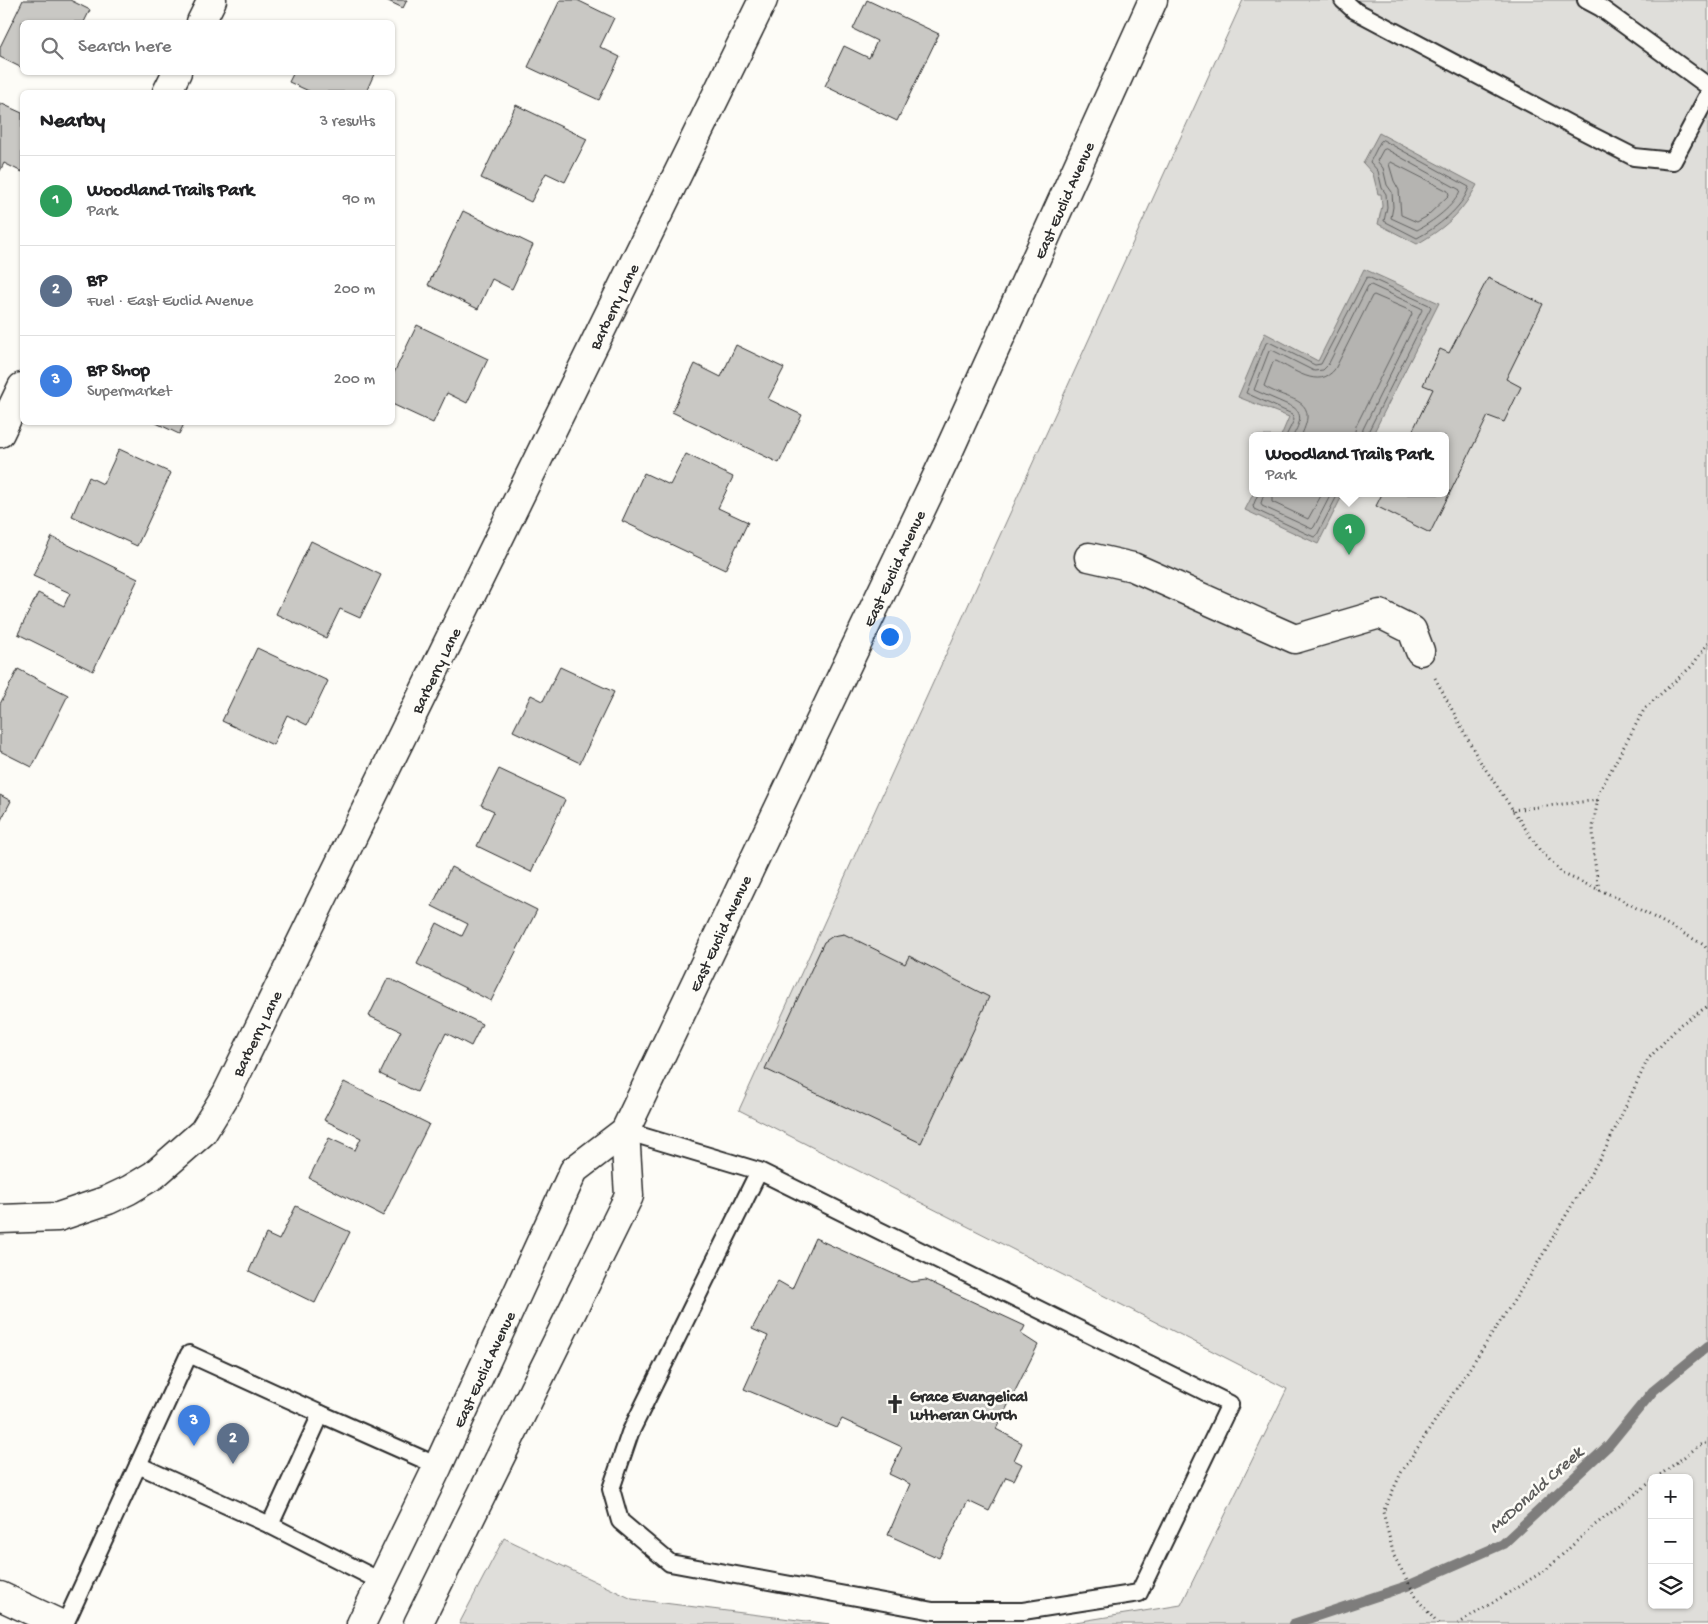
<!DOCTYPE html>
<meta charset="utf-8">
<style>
body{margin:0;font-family:"Gochi Hand",sans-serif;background:#f2f2f2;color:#202124}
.controls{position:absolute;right:15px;bottom:15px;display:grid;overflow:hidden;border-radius:8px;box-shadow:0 1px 4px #0004}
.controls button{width:45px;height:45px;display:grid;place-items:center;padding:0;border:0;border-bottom:1px solid #e0e0e0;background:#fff;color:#202124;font:25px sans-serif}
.you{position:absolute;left:889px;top:636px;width:18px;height:18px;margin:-12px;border:4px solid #fff;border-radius:50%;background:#1a73e8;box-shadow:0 0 0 8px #1a73e833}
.badge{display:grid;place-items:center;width:32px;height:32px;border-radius:50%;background:#b45309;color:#fff;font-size:16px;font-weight:700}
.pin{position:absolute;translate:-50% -41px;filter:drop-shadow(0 1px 2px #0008)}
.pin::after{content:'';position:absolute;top:26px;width:18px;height:15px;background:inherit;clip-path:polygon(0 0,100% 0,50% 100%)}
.popup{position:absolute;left:1249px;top:432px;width:200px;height:65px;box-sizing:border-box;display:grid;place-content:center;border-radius:8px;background:#fff;filter:drop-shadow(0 1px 4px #0005);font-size:16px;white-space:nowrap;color:#757577}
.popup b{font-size:19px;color:#202124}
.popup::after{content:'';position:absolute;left:50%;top:100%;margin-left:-10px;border:10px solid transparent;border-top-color:#fff}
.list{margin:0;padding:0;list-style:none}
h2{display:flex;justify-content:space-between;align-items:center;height:65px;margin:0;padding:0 20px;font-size:21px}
h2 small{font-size:16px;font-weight:400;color:#757577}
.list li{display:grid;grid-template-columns:32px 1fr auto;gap:15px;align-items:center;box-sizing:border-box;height:90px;padding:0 20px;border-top:1px solid #e0e0e0}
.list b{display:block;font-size:19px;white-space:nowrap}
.list p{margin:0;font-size:16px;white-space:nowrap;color:#757577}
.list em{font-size:16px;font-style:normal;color:#757577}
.icon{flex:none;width:28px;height:28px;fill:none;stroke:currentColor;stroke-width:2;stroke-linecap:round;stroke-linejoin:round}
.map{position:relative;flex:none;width:1708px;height:1624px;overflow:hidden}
.search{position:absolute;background:#fff;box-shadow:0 1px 4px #0004;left:20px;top:20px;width:375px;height:55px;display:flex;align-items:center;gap:12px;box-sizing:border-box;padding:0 18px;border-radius:8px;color:#757577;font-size:19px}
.panel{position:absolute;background:#fff;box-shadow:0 1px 4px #0004;left:20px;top:90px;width:375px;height:335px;border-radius:8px}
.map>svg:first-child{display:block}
.green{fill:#dfdeda;stroke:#858482;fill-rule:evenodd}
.water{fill:#b5b4b1;stroke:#7e7d7b}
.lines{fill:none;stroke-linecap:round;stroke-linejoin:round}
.shore{stroke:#626261;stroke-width:1}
.stream{stroke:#7e7d7b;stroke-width:10}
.building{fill:#c9c8c4;stroke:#2b2b2b}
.lane-casing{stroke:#2b2b2b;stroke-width:20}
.street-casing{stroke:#2b2b2b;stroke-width:31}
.secondary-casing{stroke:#2b2b2b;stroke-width:31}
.primary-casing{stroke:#2b2b2b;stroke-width:31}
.path{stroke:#2b2b2b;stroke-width:3;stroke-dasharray:1 4;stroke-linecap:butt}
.lane{stroke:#fdfcf7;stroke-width:16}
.street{stroke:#fdfcf7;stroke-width:28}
.secondary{stroke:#fdfcf7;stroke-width:28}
.primary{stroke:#fdfcf7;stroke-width:28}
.labels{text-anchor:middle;stroke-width:5;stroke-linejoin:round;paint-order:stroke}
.street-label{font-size:16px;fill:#2b2b2b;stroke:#fdfcf7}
.poi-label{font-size:16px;font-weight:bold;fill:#2b2b2b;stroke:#fdfcf7;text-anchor:start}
.water-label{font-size:18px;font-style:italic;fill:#5b5b5a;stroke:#fdfcf7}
</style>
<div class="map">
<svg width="1708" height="1624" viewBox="0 0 1708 1624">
<rect width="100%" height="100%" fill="#fdfcf7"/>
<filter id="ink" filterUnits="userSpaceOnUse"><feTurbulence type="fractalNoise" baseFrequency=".02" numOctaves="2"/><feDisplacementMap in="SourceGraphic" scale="10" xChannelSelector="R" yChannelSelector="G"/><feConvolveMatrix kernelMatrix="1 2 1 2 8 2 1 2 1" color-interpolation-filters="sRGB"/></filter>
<g filter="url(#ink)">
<!-- green -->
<g class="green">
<path d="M1243 0H1708V1624H1063L1181 1605 1287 1389 739 1110ZM1253 436H1445V494H1253ZM1652 1478H1689V1605H1652Z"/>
<path d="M504 1538 632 1599 830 1624H459Z"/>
</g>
<!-- water -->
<g class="water">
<path d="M1379 133 1477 185C1461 214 1445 228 1417 244L1378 224 1382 206 1381 194H1378L1373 174 1363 163Z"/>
<path d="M1364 269 1439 303 1372 436H1281L1289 417 1238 397 1265 333 1318 361Z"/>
<path d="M1253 494H1343L1318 544 1245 510Z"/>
</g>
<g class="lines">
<!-- shore -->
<g class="shore">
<path d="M1383 140 1469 187C1463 208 1436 228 1417 238L1384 221 1387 207 1386 194 1382 188 1378 171 1370 162 1380 142Z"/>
<path d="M1386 149 1460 190C1456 205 1431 223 1417 230L1391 218 1393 207 1392 192 1387 185 1383 168 1377 161 1383 150Z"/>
<path d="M1391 162 1448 191 1449 195 1426 217 1417 222 1401 215 1399 190 1394 181 1389 164Z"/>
<path d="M1286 436 1294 420 1292 414 1246 393 1266 343 1269 342 1315 365 1321 364 1366 278 1368 277 1429 305 1431 307 1368 432V436"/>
<path d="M1293 436C1298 426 1305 415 1293 407L1254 390 1269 351 1272 350 1314 371 1323 370 1328 365 1368 286 1371 285 1421 308 1422 310 1363 429 1362 436"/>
<path d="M1301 436C1321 396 1288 402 1264 386L1273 362 1276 361C1293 369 1319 390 1335 369L1372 296 1374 295 1411 311 1412 314 1356 426 1354 436"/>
<path d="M1258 494 1253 506 1254 509 1314 537 1317 535 1338 494"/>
<path d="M1264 494 1261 503 1262 506 1312 529 1314 527 1331 494"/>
<path d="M1272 494V502L1308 519 1322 494"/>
</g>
<!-- stream -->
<path class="stream" d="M1293 1624 1407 1586 1503 1544 1609 1445 1653 1391 1708 1346"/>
</g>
<!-- building -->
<g class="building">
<path d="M23 0H70L90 10 84 22H22V68L0 57V47Z"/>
<path d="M386 0H407L403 8Z"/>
<path d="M560 0H577L614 18 600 47 620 57 599 100 528 67Z"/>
<path d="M867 0 939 34 897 121 825 86 844 46 869 58 877 41 853 29Z"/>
<path d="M294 72H375L366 92H311L289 82Z"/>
<path d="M0 103 22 113V172L4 163 0 171Z"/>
<path d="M516 105 587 139 565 182 546 173 531 202 481 178Z"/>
<path d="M463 211 533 245 512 289 492 279 478 309 428 285Z"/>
<path d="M1488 278 1543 304 1506 379 1521 387 1504 422 1488 416 1430 533 1376 506 1382 494H1445V436H1410L1433 389 1423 385 1440 349 1449 353Z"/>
<path d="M417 325 488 359 467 403 447 393 433 423 392 404V377Z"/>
<path d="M736 345 784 368 768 399 802 415 779 463 672 412 695 364 721 377Z"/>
<path d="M154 422H185L179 434Z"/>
<path d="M119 449 171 473 137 546 72 516 89 477 103 484Z"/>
<path d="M686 454 733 477 718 508 748 522 725 570 622 521 644 473 670 485Z"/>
<path d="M52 537 138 579 93 671 18 634 38 593 64 606 70 593 33 576Z"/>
<path d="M311 541 381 575 360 618 340 609 326 638 276 614Z"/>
<path d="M257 648 328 681 307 725 287 715 273 745 222 721Z"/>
<path d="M560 667 614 692 580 763 513 731 531 695 543 701Z"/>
<path d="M18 669 68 695 32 767 0 751V704Z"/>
<path d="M499 769 565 800 531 872 477 846 494 811 481 805Z"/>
<path d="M0 795 11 801 0 822Z"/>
<path d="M451 867 537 910 491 1001 417 964 437 923 462 936 468 924 432 906Z"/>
<path d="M844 934 905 964 909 956 989 997 921 1143 765 1069 824 942 833 936Z"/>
<path d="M388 978 482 1024 471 1046 446 1033 417 1092 380 1074 401 1031 369 1016Z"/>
<path d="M344 1082 429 1124 383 1216 309 1178 329 1138 355 1150 361 1138 324 1120Z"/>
<path d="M296 1206 350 1232 315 1303 249 1271 266 1234 279 1240Z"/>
<path d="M815 1238 911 1282 926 1280 1025 1326 1021 1334 1038 1345 996 1429 1022 1443 1014 1460 1022 1464 1014 1480 1006 1477 989 1511 968 1501 939 1558 888 1535 910 1484 889 1474 902 1447 842 1419 837 1428 744 1389 768 1336 752 1329 778 1281 792 1289Z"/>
</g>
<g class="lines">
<!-- lane casing -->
<g class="lane-casing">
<g id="lane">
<path d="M1343 0 1354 10 1577 128 1634 157 1673 161 1708 95"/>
<path d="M1586 0 1601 8 1708 86"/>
<path d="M625 1131 759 1171 1230 1404 1139 1593 1023 1611H933L670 1563 620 1521 611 1489 630 1433 759 1171"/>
<path d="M138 1465 270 1525"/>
<path d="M382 1582 270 1525 321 1414 438 1466"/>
<path d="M65 1624 189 1354 321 1414"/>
</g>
</g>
<!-- street casing -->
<g class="street-casing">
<g id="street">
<path d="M201 22 212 0"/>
<path d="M167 92 177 72"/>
<path d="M0 433 22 387"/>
<path d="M1089 557 1133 567 1295 639 1380 614 1412 630 1420 651"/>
<path d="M0 1219 58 1217 108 1200 129 1190 154 1175 203 1132 227 1093 763 0"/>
</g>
</g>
<!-- secondary casing -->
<g class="secondary-casing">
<path id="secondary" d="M0 1596 60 1624"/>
</g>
<!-- primary casing -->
<g class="primary-casing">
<g id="primary">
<path d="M361 1624 438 1466 574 1170 625 1131 947 455 1153 0"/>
<path d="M418 1624 629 1196 625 1131"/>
</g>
</g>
<!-- path -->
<g class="path">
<path d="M1435 678 1478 758 1539 849 1563 874 1616 897 1674 928 1704 945 1708 951"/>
<path d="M1512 810 1598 800"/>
<path d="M1599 890 1594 857 1593 827 1599 792 1645 708 1692 666 1708 643"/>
<path d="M1656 1478 1700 1445 1708 1442"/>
<path d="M1438 1624 1418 1600 1394 1556 1383 1512 1401 1473 1530 1276 1606 1148 1648 1059 1681 1024 1708 1006"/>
<path d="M1458 1624 1547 1569 1591 1528 1652 1481"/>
</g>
<!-- lane -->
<use href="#lane" class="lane"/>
<!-- street -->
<use href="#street" class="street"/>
<!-- secondary -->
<use href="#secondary" class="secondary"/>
<!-- primary -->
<use href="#primary" class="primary"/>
</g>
</g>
<!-- icons -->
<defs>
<g id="church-bare" transform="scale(1.5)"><path d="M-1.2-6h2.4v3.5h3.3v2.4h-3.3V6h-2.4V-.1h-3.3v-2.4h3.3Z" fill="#2b2b2b" stroke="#fdfcf7" stroke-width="2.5" paint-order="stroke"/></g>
</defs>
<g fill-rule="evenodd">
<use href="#church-bare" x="895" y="1404"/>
</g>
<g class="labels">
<!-- street labels -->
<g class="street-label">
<text transform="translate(1063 200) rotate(-66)" y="6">East Euclid Avenue</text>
<text transform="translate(613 306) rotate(-64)" y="6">Barberry Lane</text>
<text transform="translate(893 568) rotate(-65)" y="6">East Euclid Avenue</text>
<text transform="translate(435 670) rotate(-64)" y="6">Barberry Lane</text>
<text transform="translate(719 933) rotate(-65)" y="6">East Euclid Avenue</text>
<text transform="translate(256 1033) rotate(-64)" y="6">Barberry Lane</text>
<text transform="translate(483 1369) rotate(-65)" y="6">East Euclid Avenue</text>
</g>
<!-- poi labels -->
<g class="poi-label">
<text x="910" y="1401">Grace Evangelical<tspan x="910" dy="18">Lutheran Church</tspan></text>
</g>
<!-- water labels -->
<g class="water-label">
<text transform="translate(1535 1489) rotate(-42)" y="6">McDonald Creek</text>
</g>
</g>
</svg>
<div class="controls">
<button>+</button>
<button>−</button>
<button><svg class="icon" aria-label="layers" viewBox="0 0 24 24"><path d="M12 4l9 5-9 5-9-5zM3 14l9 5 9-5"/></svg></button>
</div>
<div class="you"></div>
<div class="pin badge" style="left:1349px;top:555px;background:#2e9e5b">1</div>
<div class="popup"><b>Woodland Trails Park</b>Park</div>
<div class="pin badge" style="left:233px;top:1464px;background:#5c6f8a">2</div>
<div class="pin badge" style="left:194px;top:1446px;background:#3f7fe0">3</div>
<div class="search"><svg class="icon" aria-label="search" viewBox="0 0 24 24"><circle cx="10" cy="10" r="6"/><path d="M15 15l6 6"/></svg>Search here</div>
<section class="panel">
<h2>Nearby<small>3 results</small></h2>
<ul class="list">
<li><span class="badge" style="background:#2e9e5b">1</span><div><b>Woodland Trails Park</b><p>Park</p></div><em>90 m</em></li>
<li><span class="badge" style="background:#5c6f8a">2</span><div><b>BP</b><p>Fuel · East Euclid Avenue</p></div><em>200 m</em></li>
<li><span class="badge" style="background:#3f7fe0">3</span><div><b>BP Shop</b><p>Supermarket</p></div><em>200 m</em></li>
</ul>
</section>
</div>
